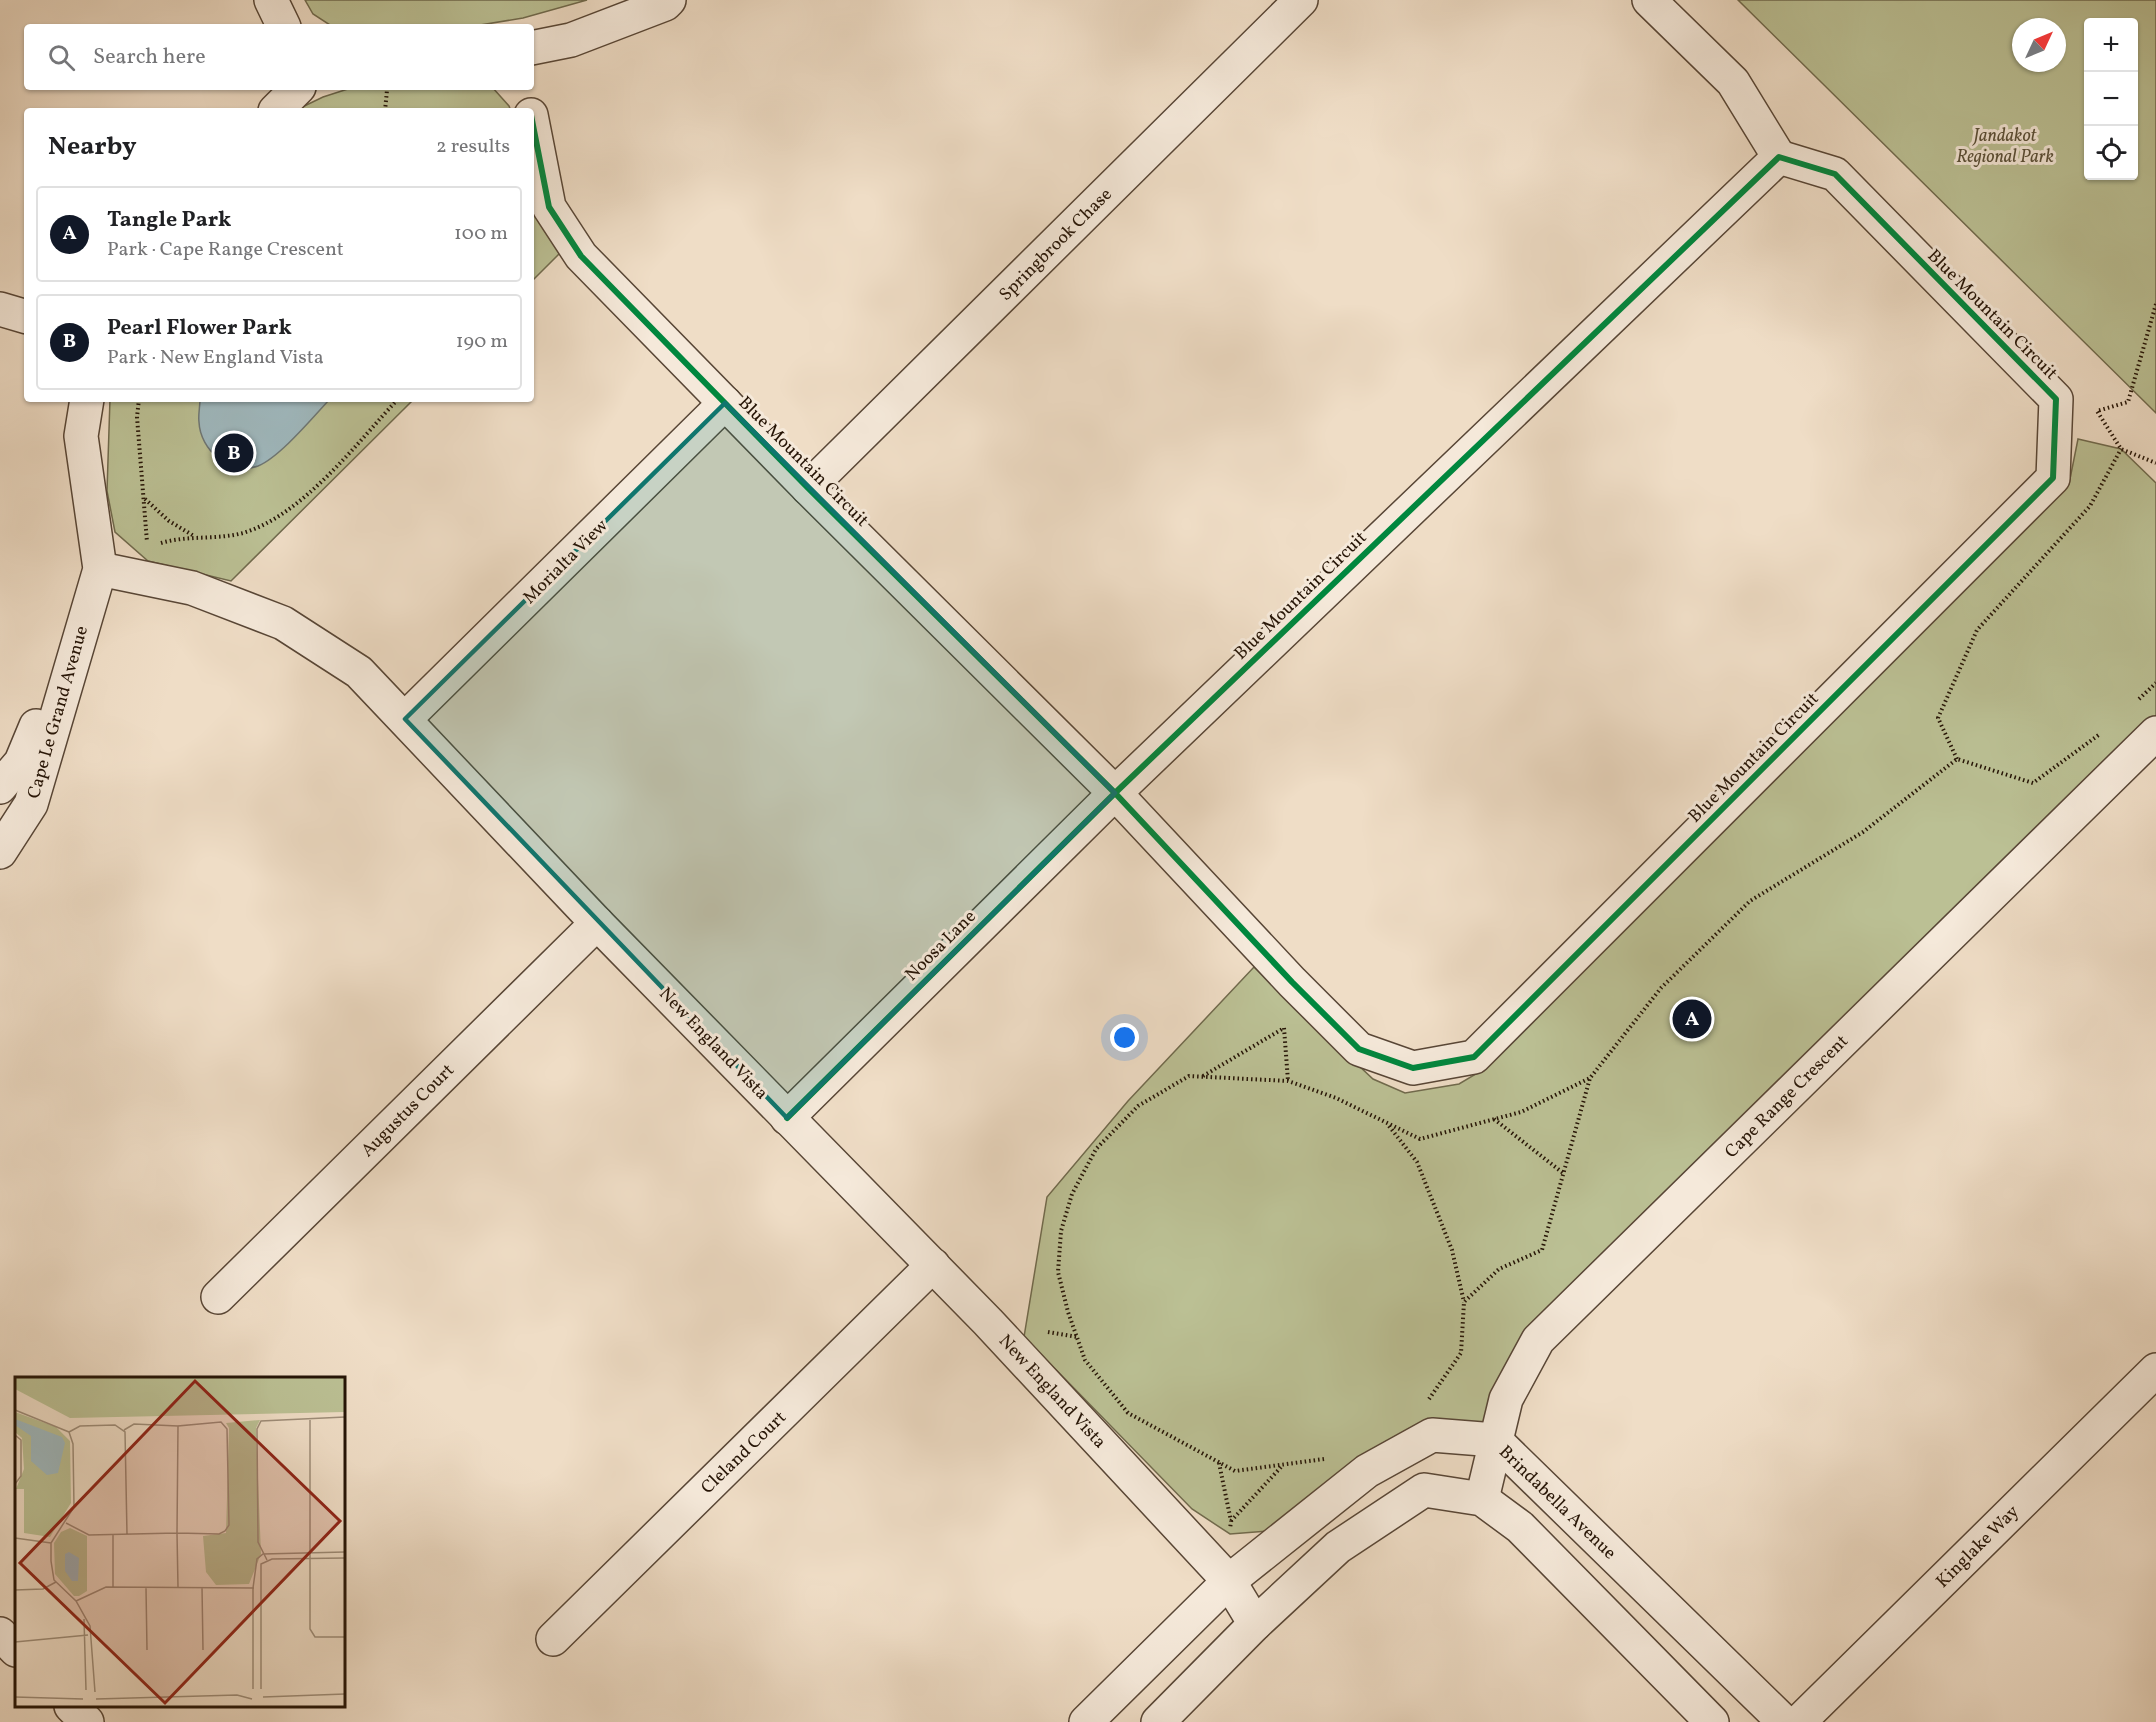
<!DOCTYPE html>
<meta charset="utf-8">
<style>
body{margin:0;font-family:Vollkorn,serif;background:#f2f2f2;color:#202124}
.controls{position:absolute;right:18px;top:18px;display:grid;overflow:hidden;border-radius:6px;box-shadow:0 2px 4px #0004}
.controls button{width:54px;height:54px;display:grid;place-items:center;padding:0;border:0;border-bottom:2px solid #e0e0e0;background:#fff;color:#202124;font:30px sans-serif}
.compass{position:absolute;left:2012px;top:18px;width:54px;height:54px;border-radius:50%;background:#fff;box-shadow:0 2px 4px #0004;rotate:46deg}
.you{position:absolute;left:1125px;top:1038px;width:21px;height:21px;margin:-15px;border:4px solid #fff;border-radius:50%;background:#1a73e8;box-shadow:0 0 0 9px #1a73e833}
.badge{display:grid;place-items:center;width:39px;height:39px;border-radius:50%;background:#111827;color:#fff;font-size:20px;font-weight:700}
.pin{position:absolute;translate:-50% -50%;border:3px solid #fff;box-shadow:0 2px 6px #0006}
.list{margin:0;padding:0;list-style:none}
h2{display:flex;justify-content:space-between;align-items:center;height:78px;margin:0;padding:0 24px;font-size:26px}
h2 small{font-size:20px;font-weight:400;color:#757577}
.list li{display:grid;grid-template-columns:39px 1fr auto;gap:18px;align-items:center;box-sizing:border-box;height:96px;margin:0 12px 12px;padding:0 12px;border:2px solid #e0e0e0;border-radius:6px}
.list b{display:block;font-size:22px;white-space:nowrap}
.list p{margin:0;font-size:20px;white-space:nowrap;color:#757577}
.list em{font-size:20px;font-style:normal;color:#757577}
.icon{flex:none;width:33px;height:33px;fill:none;stroke:currentColor;stroke-width:2;stroke-linecap:round;stroke-linejoin:round}
.map{position:relative;flex:none;width:2156px;height:1722px;overflow:hidden}
.search{position:absolute;background:#fff;box-shadow:0 2px 4px #0004;left:24px;top:24px;width:510px;height:66px;display:flex;align-items:center;gap:15px;box-sizing:border-box;padding:0 21px;border-radius:6px;color:#757577;font-size:22px}
.panel{position:absolute;background:#fff;box-shadow:0 2px 4px #0004;left:24px;top:108px;width:510px;height:294px;border-radius:6px}
.map>svg:first-child{display:block}
.green{fill:#bbc094;stroke:#706a4d;stroke-width:1.5;fill-rule:evenodd}
.water{fill:#9fb9bf;stroke:#6e7775;stroke-width:1.5}
.lines{fill:none;stroke-linecap:round;stroke-linejoin:round}
.minor-casing{stroke:#584636;stroke-width:36}
.tertiary-casing{stroke:#584636;stroke-width:36}
.path{stroke:#251406;stroke-width:4;stroke-dasharray:1.5 3;stroke-linecap:butt}
.minor{stroke:#f5e9da;stroke-width:33}
.tertiary{stroke:#f5e9da;stroke-width:33}
.cycleway-casing{stroke:#f5e9da;stroke-width:10}
.cycleway{stroke:#00873e;stroke-width:6}
.marked{fill:#0f766e;fill-opacity:0.2;stroke:#0f766e;stroke-width:4.5;stroke-linejoin:round}
.labels{text-anchor:middle;stroke-width:6;stroke-linejoin:round;paint-order:stroke}
.park-label{font-size:18px;font-style:italic;fill:#5a5038;stroke:#f5e9da}
.street-label{font-size:18px;fill:#251406;stroke:#f5e9da}
.inset-road{fill:none;stroke:#9e8d79;stroke-width:1.5}
.view{fill:#8f2418;fill-opacity:0.15;stroke:#8f2418;stroke-width:3}
.inset-edge{fill:none;stroke:#251406;stroke-width:3}
</style>
<div class="map">
<svg width="2156" height="1722" viewBox="0 0 2156 1722">
<rect width="100%" height="100%" fill="#efddc6"/>
<filter id="stains"><feTurbulence type="fractalNoise" baseFrequency=".00333" numOctaves="4"/><feColorMatrix values="0 0 0 0 .2 0 0 0 0 .09 0 0 0 0 .02 0 0 0 .5 -.17"/></filter>
<radialGradient id="worn" r=".72"><stop offset=".6" stop-color="#630" stop-opacity="0"/><stop offset="1" stop-color="#630" stop-opacity=".3"/></radialGradient>
<!-- green -->
<g class="green">
<path d="M305 0H587L523 18 468 27H333L313 14Z"/>
<path d="M1738 0H2156V413ZM2088 22H2134V176H2088ZM2021 27H2057V63H2021Z"/>
<path d="M354 87H492L509 106 511 111H294L323 97Z"/>
<path d="M531 187 560 253 531 282Z"/>
<path d="M110 399H414L231 581 148 561 115 532 107 491Z"/>
<path d="M2078 439 2121 449 2156 483V719L1528 1337 1487 1428 1428 1423 1268 1531 1230 1534 1192 1509 1024 1337 1047 1197 1128 1101 1254 967 1373 1079 1405 1093 1459 1084 1481 1071 2069 484Z"/>
</g>
<!-- water -->
<path class="water" d="M200 399H330C313 417 280 457 258 466 230 476 200 450 199 422 198 415 200 407 200 399Z"/>
<g class="lines">
<!-- minor casing -->
<g class="minor-casing">
<g id="minor">
<path d="M271 0 284 27"/>
<path d="M1649 0 1733 82 1779 157"/>
<path d="M531 48 571 40 665 4 669 0"/>
<path d="M275 111 299 87"/>
<path d="M531 115 549 207 581 256 808 488 1115 793 1292 982 1359 1049 1413 1068 1474 1057 2053 478 2056 399 1835 174 1779 157 1115 793 787 1118"/>
<path d="M0 309 27 317"/>
<path d="M808 488 1301 0"/>
<path d="M100 569 192 588 283 623 359 672 597 923 988 1322 1229 1581 1255 1624"/>
<path d="M405 719 725 403"/>
<path d="M0 787 21 762 36 726"/>
<path d="M0 852 31 804 100 569 81 436 87 399"/>
<path d="M218 1297 597 923"/>
<path d="M1482 1499 1506 1399 1538 1340 2156 733"/>
<path d="M553 1639 933 1265"/>
<path d="M1086 1722 1229 1581 1367 1471 1432 1435 1495 1440 1784 1722"/>
<path d="M1158 1722 1255 1624 1338 1547 1424 1490 1482 1499 1520 1527 1712 1722"/>
<path d="M1799 1722 2156 1370"/>
</g>
</g>
<!-- tertiary casing -->
<g class="tertiary-casing">
<g id="tertiary">
<path d="M0 1634 16 1650"/>
<path d="M71 1706 87 1722"/>
</g>
</g>
<!-- path -->
<g class="path">
<path d="M385 111 387 90"/>
<path d="M2156 304 2128 402 2097 411 2121 449 2156 463"/>
<path d="M139 399 137 417 147 542"/>
<path d="M145 499 169 521 194 536"/>
<path d="M161 543C188 535 216 540 243 533 303 515 356 444 398 399"/>
<path d="M2139 699 2156 683"/>
<path d="M1957 759 1938 718 1977 630 2090 506 2121 449"/>
<path d="M1284 1028 1288 1081"/>
<path d="M1203 1076 1284 1028"/>
<path d="M1494 1119 1563 1173"/>
<path d="M1389 1126 1417 1162 1452 1250 1464 1302"/>
<path d="M1048 1332 1077 1337"/>
<path d="M1429 1399 1461 1353 1464 1302 1499 1269 1542 1250 1590 1078 1661 988 1750 901 1863 832 1957 759 2033 783 2100 734"/>
<path d="M1324 1459 1235 1471 1128 1413 1085 1360 1068 1312 1058 1272 1061 1231 1072 1194 1096 1149 1138 1106 1189 1076 1288 1081 1336 1098 1420 1139 1521 1112 1590 1078"/>
<path d="M1219 1463 1231 1521 1230 1529"/>
<path d="M1231 1521 1283 1465"/>
</g>
<!-- minor -->
<use href="#minor" class="minor"/>
<!-- tertiary -->
<use href="#tertiary" class="tertiary"/>
<!-- cycleway casing -->
<g class="cycleway-casing">
<path id="cycleway" d="M531 115 549 207 581 256 808 488 1115 793 1292 982 1359 1049 1413 1068 1474 1057 2053 478 2056 399 1835 174 1779 157 1115 793 787 1118"/>
</g>
<!-- cycleway -->
<use href="#cycleway" class="cycleway"/>
</g>
<!-- marked area -->
<path class="marked" d="M725 403 1115 793 787 1118 405 719Z"/>
<g class="labels">
<!-- park labels -->
<g class="park-label">
<text x="2005" y="141">Jandakot<tspan x="2005" dy="21">Regional Park</tspan></text>
</g>
<!-- street labels -->
<g class="street-label">
<text transform="translate(1055 244) rotate(-45)" y="6">Springbrook Chase</text>
<text transform="translate(1993 314) rotate(45)" y="6">Blue Mountain Circuit</text>
<text transform="translate(804 461) rotate(45)" y="6">Blue Mountain Circuit</text>
<text transform="translate(565 561) rotate(-45)" y="6">Morialta View</text>
<text transform="translate(1300 595) rotate(-44)" y="6">Blue Mountain Circuit</text>
<text transform="translate(57 712) rotate(-74)" y="6">Cape Le Grand Avenue</text>
<text transform="translate(1753 757) rotate(-45)" y="6">Blue Mountain Circuit</text>
<text transform="translate(940 945) rotate(-45)" y="6">Noosa Lane</text>
<text transform="translate(714 1043) rotate(46)" y="6">New England Vista</text>
<text transform="translate(1786 1096) rotate(-45)" y="6">Cape Range Crescent</text>
<text transform="translate(407 1110) rotate(-45)" y="6">Augustus Court</text>
<text transform="translate(1053 1391) rotate(47)" y="6">New England Vista</text>
<text transform="translate(743 1452) rotate(-44)" y="6">Cleland Court</text>
<text transform="translate(1558 1502) rotate(44)" y="6">Brindabella Avenue</text>
<text transform="translate(1977 1546) rotate(-45)" y="6">Kinglake Way</text>
</g>
</g>
<!-- overview -->
<g transform="translate(15 1377)">
<rect width="330" height="330" fill="#efddc6"/>
<path d="M0 1H330V35L55 41 0 12ZM0 35 41 50 55 64 56 126 35 160 9 156V112H1L9 92 7 61 0 55ZM245 43 241 51 246 177 234 207 201 208 191 195 188 159 211 156 214 51 211 46ZM55 151 72 159V214L64 219H59L40 197 39 166 46 155Z" fill="#bbc094"/>
<path d="M0 42 47 60 50 66 43 96 32 98 16 84V59L0 48ZM54 175 64 181 63 204H57L50 194V177Z" fill="#9fb9bf"/>
<path class="inset-road" d="M0 33 54 55M295 41V252L300 260H330M109 53 119 47 163 49M54 55 58 67 59 130 36 166V184L39 203 61 224 75 249 80 315M54 55 65 49 100 48 110 55 112 157M0 58 6 63V99L0 107M51 146 74 158 162 156 204 157 210 154 214 148 212 52 206 45 163 49 162 156 163 210M98 157V210M0 161 36 166M252 183 243 165 242 52 246 44 330 40M187 210 188 273M131 211 132 273M0 213 28 212 41 205M61 224 91 210 239 211M69 242 71 313M0 265 73 258M238 312V211L242 182 248 177 330 175M246 312V187L257 182 330 181M0 320 68 322M248 320 330 317M81 322 222 318 237 322"/>
<path class="view" d="M180 4 325 144 150 326 5 186Z"/>
<rect width="330" height="330" class="inset-edge"/>
</g>
<rect width="100%" height="100%" filter="url(#stains)"/>
<rect width="100%" height="100%" fill="url(#worn)"/>
</svg>
<div class="controls">
<button>+</button>
<button>−</button>
<button><svg class="icon" aria-label="locate" viewBox="0 0 24 24"><circle cx="12" cy="12" r="6"/><path d="M12 2v4M12 18v4M2 12h4M18 12h4"/></svg></button>
</div>
<svg class="compass" viewBox="-18 -18 36 36"><path d="M0-13l5 13h-10z" fill="#e53935"/><path d="M0 13l5-13h-10z" fill="#757577"/></svg>
<div class="you"></div>
<div class="pin badge" style="left:1692px;top:1019px">A</div>
<div class="pin badge" style="left:234px;top:453px">B</div>
<div class="search"><svg class="icon" aria-label="search" viewBox="0 0 24 24"><circle cx="10" cy="10" r="6"/><path d="M15 15l6 6"/></svg>Search here</div>
<section class="panel">
<h2>Nearby<small>2 results</small></h2>
<ul class="list">
<li><span class="badge">A</span><div><b>Tangle Park</b><p>Park · Cape Range Crescent</p></div><em>100 m</em></li>
<li><span class="badge">B</span><div><b>Pearl Flower Park</b><p>Park · New England Vista</p></div><em>190 m</em></li>
</ul>
</section>
</div>
